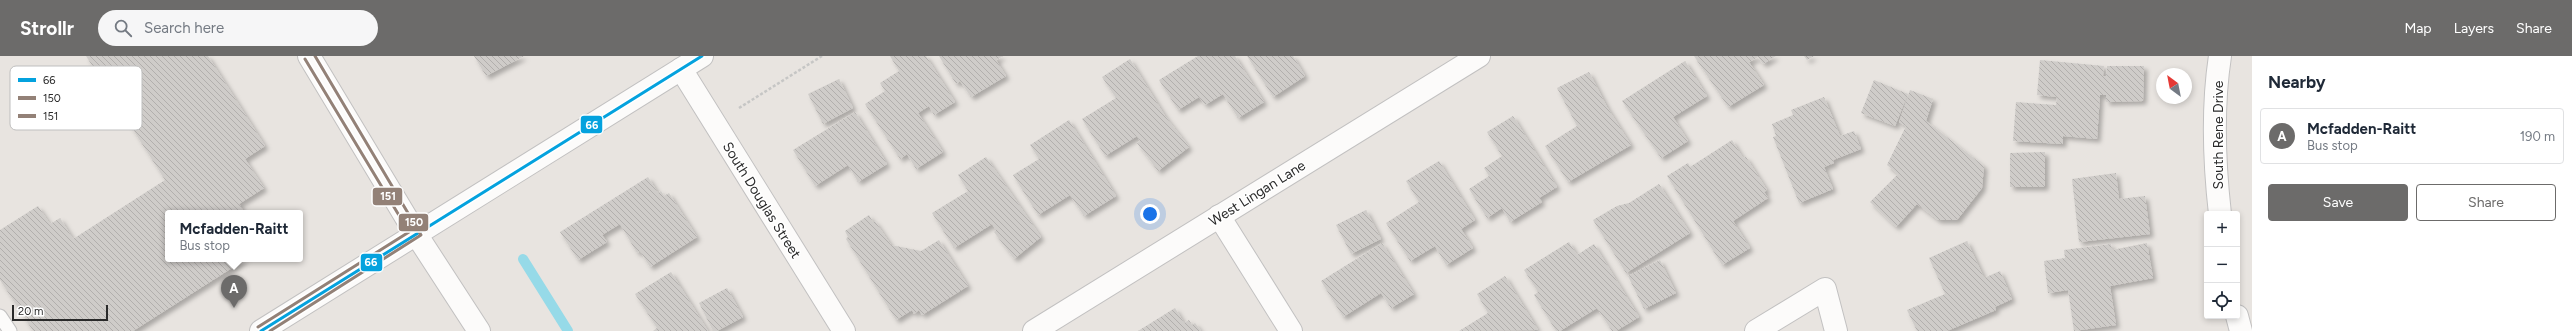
<!DOCTYPE html>
<meta charset="utf-8">
<style>
body{margin:0;font-family:Figtree,sans-serif;background:#f6f6f7;color:#1f2937}
.controls{position:absolute;right:12px;bottom:12px;display:grid;overflow:hidden;border-radius:4px;box-shadow:0 2px 6px #0003}
.controls button{width:36px;height:36px;display:grid;place-items:center;padding:0;border:0;border-bottom:1px solid #e0e1e3;background:#fff;color:#1f2937;font:20px sans-serif}
.compass{position:absolute;left:2156px;top:12px;width:36px;height:36px;border-radius:50%;background:#fff;box-shadow:0 2px 6px #0003;rotate:328deg}
.scale{position:absolute;left:12px;bottom:10px;width:96px;box-sizing:border-box;padding-left:4px;border:2px solid #2a2a2a;border-top:0;font-size:11px;line-height:14px;white-space:nowrap;color:#2a2a2a;-webkit-text-stroke:3px #fff;paint-order:stroke}
.you{position:absolute;left:1150px;top:158px;width:14px;height:14px;margin:-10px;border:3px solid #fff;border-radius:50%;background:#1a73e8;box-shadow:0 0 0 6px #1a73e833}
.badge{display:grid;place-items:center;width:26px;height:26px;border-radius:50%;background:#6c6b6a;color:#fff;font-size:13px;font-weight:700}
.pin{position:absolute;translate:-50% -33px;filter:drop-shadow(0 1px 2px #0008)}
.pin::after{content:'';position:absolute;top:21px;width:14px;height:12px;background:inherit;clip-path:polygon(0 0,100% 0,50% 100%)}
.popup{position:absolute;left:165px;top:154px;width:138px;height:52px;box-sizing:border-box;display:grid;place-content:center;border-radius:4px;background:#fff;filter:drop-shadow(0 1px 3px #0005);font-size:13px;white-space:nowrap;color:#747a83}
.popup b{font-size:15px;color:#1f2937}
.popup::after{content:'';position:absolute;left:50%;top:100%;margin-left:-8px;border:8px solid transparent;border-top-color:#fff}
.list{margin:0;padding:0;list-style:none}
h2{display:flex;justify-content:space-between;align-items:center;height:52px;margin:0;padding:0 16px;font-size:17px}
h2 small{font-size:13px;font-weight:400;color:#747a83}
.list li{display:grid;grid-template-columns:26px 1fr auto;gap:12px;align-items:center;box-sizing:border-box;height:56px;margin:0 8px 8px;padding:0 8px;border:1px solid #e0e1e3;border-radius:4px}
.list b{display:block;font-size:15px;white-space:nowrap}
.list p{margin:0;font-size:13px;white-space:nowrap;color:#747a83}
.list em{font-size:13px;font-style:normal;color:#747a83}
.actions{display:flex;gap:8px;padding:12px 16px}
.actions a{flex:1;padding:9px 0;border:1px solid #6c6b6a;border-radius:4px;text-align:center;font-size:14px;color:#6c6b6a}
.actions .main{background:#6c6b6a;color:#fff}
.icon{flex:none;width:22px;height:22px;fill:none;stroke:currentColor;stroke-width:2;stroke-linecap:round;stroke-linejoin:round}
.map{position:relative;flex:none;width:2252px;height:275px;overflow:hidden}
header{display:flex;align-items:center;gap:24px;box-sizing:border-box;height:56px;padding:0 20px;background:#6c6b6a;color:#fff}
header strong{font-size:19px}
nav{display:flex;gap:22px;margin-inline-start:auto;font-size:14px}
.search{width:280px;height:36px;background:#f6f6f7;display:flex;align-items:center;gap:10px;box-sizing:border-box;padding:0 14px;border-radius:22px;color:#747a83;font-size:15px}
main{display:flex}
aside{flex:1;background:#fff}
.map>svg:first-child{display:block}
.lines{fill:none;stroke-linecap:round;stroke-linejoin:round}
.stream{stroke:#96dae8;stroke-width:10}
.building{fill:url(#building-back-hatch);filter:url(#shadow)}
.service-casing{stroke:#c2c1c1;stroke-width:15}
.minor-casing{stroke:#c2c1c1;stroke-width:24}
.tertiary-casing{stroke:#c2c1c1;stroke-width:24}
.path{stroke:#c6c6c5;stroke-width:2.5;stroke-dasharray:3 2;stroke-linecap:butt}
.service{stroke:#fcfbfa;stroke-width:13}
.minor{stroke:#fcfbfa;stroke-width:22}
.tertiary{stroke:#fcfbfa;stroke-width:22}
.bus-1-casing{stroke:#fff;stroke-width:6}
.bus-2-casing{stroke:#fff;stroke-width:6}
.bus-3-casing{stroke:#fff;stroke-width:6}
.bus-1{stroke:#04a2de;stroke-width:3}
.bus-2{stroke:#938177;stroke-width:3}
.bus-3{stroke:#938177;stroke-width:3}
.labels{text-anchor:middle;stroke-width:3;stroke-linejoin:round;paint-order:stroke}
.street-label{font-size:14px;fill:#2a2a2a;stroke:#fff}
.key{fill:#fff;stroke:#bfbfbf;stroke-width:1}
.key-label{font-size:11px;fill:#2a2a2a}
.line-badge{stroke:#fff;stroke-width:1.5}
.badge-label{font-size:11px;text-anchor:middle;font-weight:bold;fill:#fff}
</style>
<header>
<strong>Strollr</strong>
<div class="search"><svg class="icon" aria-label="search" viewBox="0 0 24 24"><circle cx="10" cy="10" r="6"/><path d="M15 15l6 6"/></svg>Search here</div>
<nav><a>Map</a><a>Layers</a><a>Share</a></nav>
</header>
<main>
<div class="map">
<svg width="2252" height="275" viewBox="0 0 2252 275">
<defs>
<pattern id="building-back-hatch" width="6" height="6" patternUnits="userSpaceOnUse"><rect width="6" height="6" fill="#cfccc9"/><path d="M-1 5l2 2M0 0l6 6M5-1l2 2" fill="none" stroke="#b2afad"/></pattern>
<filter id="shadow"><feDropShadow dx="3.5" dy="3.5" stdDeviation="2" flood-color="#0004"/></filter>
</defs>
<rect width="100%" height="100%" fill="#e8e4e0"/>
<g class="lines">
<!-- stream -->
<path class="stream" d="M523 203 568 275"/>
</g>
<!-- building -->
<g class="building">
<path d="M86 0H208L265 90 245 103 264 132 239 148 245 157H168V203H246L133 275H33L0 224V174L38 150 50 168 60 162 73 183 165 124 109 36 106 37 90 12 93 11Z"/>
<path d="M474 0H524L486 20Z"/>
<path d="M890 0H926L955 46 934 59 929 50 918 57 943 96 916 113 907 98 900 103 865 48 885 35 880 27 899 15Z"/>
<path d="M939 0H1003L996 4 1006 20 971 41 960 25 956 28Z"/>
<path d="M1198 0H1235L1264 46 1238 62 1223 38 1205 49 1199 41 1178 54 1159 24Z"/>
<path d="M1247 0H1293L1305 20 1273 41Z"/>
<path d="M1694 0H1776L1763 8 1758 1 1749 6 1764 29 1728 51Z"/>
<path d="M1804 0H1814L1807 4Z"/>
<path d="M1130 3 1165 60 1189 91 1158 115 1137 87 1140 85 1137 80 1105 100 1082 63 1116 42 1102 21Z"/>
<path d="M2040 4 2104 10 2103 20H2106L2107 10H2144L2143 45 2106 46V39H2100L2097 83 2063 80V88L2013 85 2016 46 2056 49 2057 41 2037 39Z"/>
<path d="M1685 5 1707 40 1673 61 1688 85 1661 102 1622 45Z"/>
<path d="M1589 16 1607 51 1631 89 1568 126 1545 90 1577 70 1557 32Z"/>
<path d="M839 23 853 52 823 68 808 38Z"/>
<path d="M1874 24 1908 38 1895 70 1861 57Z"/>
<path d="M1910 34 1933 43 1926 65 1984 110 1982 132 1957 164H1938L1917 148 1896 171 1870 146 1898 118 1887 109 1906 70 1899 66Z"/>
<path d="M1824 41 1840 80 1854 75 1861 93 1833 104 1834 107 1824 111 1833 133 1799 147 1773 81 1776 80 1772 68 1793 59 1791 54Z"/>
<path d="M855 56 887 108 858 126 848 109 815 130 793 94Z"/>
<path d="M1513 60 1557 131 1539 142 1542 146 1510 166 1502 152 1487 162 1469 133 1489 120 1484 112 1502 100 1487 76Z"/>
<path d="M1069 64 1116 140 1084 160 1070 139 1038 159 1013 119 1039 103 1030 89Z"/>
<path d="M1732 84 1743 102 1746 101 1767 134 1764 136 1768 142 1733 165 1750 192 1722 209 1667 120 1688 107 1690 111Z"/>
<path d="M2045 96V131H2010V97Z"/>
<path d="M986 101 1041 181 1014 203 994 176 996 174 992 168 954 192 932 157 968 135 958 119Z"/>
<path d="M1439 105 1475 164 1461 173 1473 192 1446 209 1435 190 1410 205 1386 167 1419 146 1406 125Z"/>
<path d="M2116 117 2119 143 2145 140 2150 178 2079 186 2072 123Z"/>
<path d="M648 121 658 137 661 135 664 140 669 137 697 181 650 211 640 195 637 197 620 168 602 179 607 186 578 204 560 176Z"/>
<path d="M1659 128 1690 177 1626 217 1593 164 1617 150 1629 147Z"/>
<path d="M1366 154 1381 183 1351 198 1336 169Z"/>
<path d="M869 159 873 166 875 165 891 189 921 195 939 184 968 230 922 259 919 254 914 258 912 254 896 264 846 183 848 181 845 175Z"/>
<path d="M1967 185 1984 222 2000 215 2012 243 1995 251 1996 254 1947 275H1917L1907 254 1945 238 1929 202Z"/>
<path d="M1569 186 1577 199 1594 188 1639 261 1616 275H1612L1597 252 1560 275H1556L1534 239 1538 236 1524 214Z"/>
<path d="M1382 187 1414 238 1391 252 1381 237 1343 261 1321 225Z"/>
<path d="M2147 187 2153 222 2110 230 2116 269 2074 275 2068 234 2048 237 2044 205 2065 202 2064 194 2111 188 2112 194Z"/>
<path d="M1660 204 1676 237 1644 253 1628 220Z"/>
<path d="M671 216 708 275H653L657 272 635 238Z"/>
<path d="M1505 220 1538 274 1459 275 1488 257 1477 238Z"/>
<path d="M727 232 743 261 717 275H713L699 247Z"/>
<path d="M1175 252 1184 267 1189 264 1192 269 1195 267 1201 275H1138Z"/>
</g>
<g class="lines">
<!-- service casing -->
<g class="service-casing">
<path id="service" d="M0 260 10 275"/>
</g>
<!-- minor casing -->
<g class="minor-casing">
<g id="minor">
<path d="M681 13 844 275"/>
<path d="M2220 158C2214 105 2212 52 2220 0"/>
<path d="M1219 160 1291 275"/>
<path d="M2237 260 2241 275"/>
<path d="M1034 275 1479 0"/>
<path d="M1756 275 1825 233 1836 275"/>
</g>
</g>
<!-- tertiary casing -->
<g class="tertiary-casing">
<g id="tertiary">
<path d="M309 0 416 178 479 275"/>
<path d="M261 275 702 0"/>
</g>
</g>
<!-- path -->
<path class="path" d="M739 52 822 0"/>
<!-- service -->
<use href="#service" class="service"/>
<!-- minor -->
<use href="#minor" class="minor"/>
<!-- tertiary -->
<use href="#tertiary" class="tertiary"/>
<!-- bus-1 casing -->
<g class="bus-1-casing">
<path id="bus-1" d="M261 275 702 0"/>
</g>
<!-- bus-2 casing -->
<g class="bus-2-casing">
<path id="bus-2" d="M270 275 421 179 315 0"/>
</g>
<!-- bus-3 casing -->
<g class="bus-3-casing">
<path id="bus-3" d="M258 271 409 176 305 3"/>
</g>
<!-- bus-1 -->
<use href="#bus-1" class="bus-1"/>
<!-- bus-2 -->
<use href="#bus-2" class="bus-2"/>
<!-- bus-3 -->
<use href="#bus-3" class="bus-3"/>
</g>
<g class="labels">
<!-- street labels -->
<g class="street-label">
<text transform="translate(2218 79) rotate(-90)" y="5">South Rene Drive</text>
<text transform="translate(1257 137) rotate(-32)" y="5">West Lingan Lane</text>
<text transform="translate(762 144) rotate(58)" y="5">South Douglas Street</text>
</g>
</g>
<!-- legend -->
<rect x="10" y="10" width="132" height="64" rx="6" class="key"/>
<rect x="18" y="22" width="18" height="4" fill="#04a2de"/>
<rect x="18" y="40" width="18" height="4" fill="#938177"/>
<rect x="18" y="58" width="18" height="4" fill="#938177"/>
<g class="key-label">
<text x="43" y="28">66</text>
<text x="43" y="46">150</text>
<text x="43" y="64">151</text>
</g>
<g class="line-badge">
<rect x="580" y="59" width="23" height="19" rx="4" fill="#04a2de"/>
<rect x="372" y="131" width="31" height="19" rx="4" fill="#938177"/>
<rect x="398" y="157" width="31" height="19" rx="4" fill="#938177"/>
<rect x="360" y="197" width="23" height="19" rx="4" fill="#04a2de"/>
</g>
<g class="badge-label">
<text x="592" y="73">66</text>
<text x="388" y="144">151</text>
<text x="414" y="170">150</text>
<text x="371" y="210">66</text>
</g>
</svg>
<div class="controls">
<button>+</button>
<button>−</button>
<button><svg class="icon" aria-label="locate" viewBox="0 0 24 24"><circle cx="12" cy="12" r="6"/><path d="M12 2v4M12 18v4M2 12h4M18 12h4"/></svg></button>
</div>
<svg class="compass" viewBox="-18 -18 36 36"><path d="M0-13l5 13h-10z" fill="#e53935"/><path d="M0 13l5-13h-10z" fill="#747a83"/></svg>
<div class="scale">20 m</div>
<div class="you"></div>
<div class="pin badge" style="left:234px;top:252px">A</div>
<div class="popup"><b>Mcfadden-Raitt</b>Bus stop</div>
</div>
<aside>
<h2>Nearby<small></small></h2>
<ul class="list">
<li><span class="badge">A</span><div><b>Mcfadden-Raitt</b><p>Bus stop</p></div><em>190 m</em></li>
</ul>
<div class="actions"><a class="main">Save</a><a>Share</a></div>
</aside>
</main>
